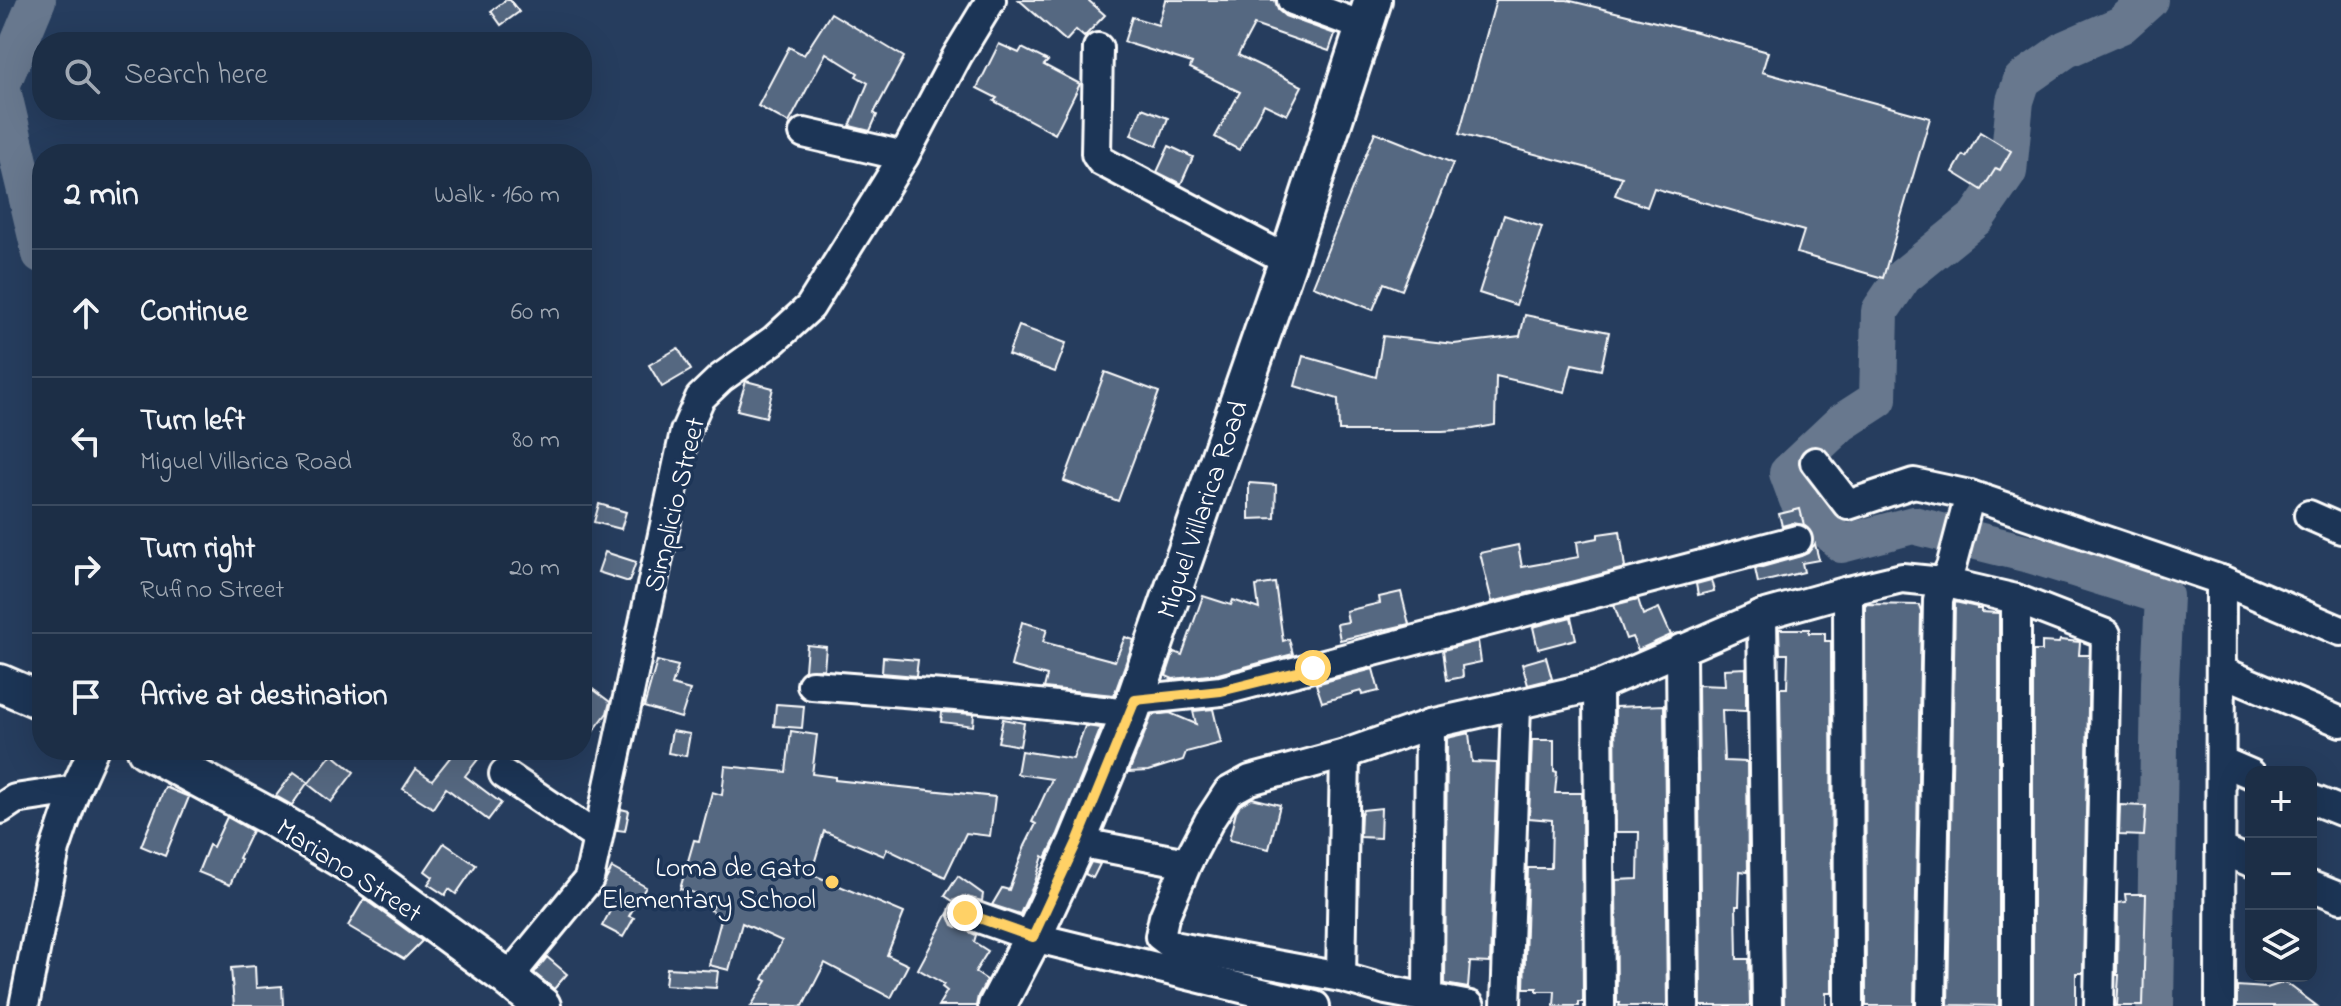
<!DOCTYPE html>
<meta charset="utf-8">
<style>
body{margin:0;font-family:"Indie Flower",sans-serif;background:#25364d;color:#f1f3f6}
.controls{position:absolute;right:24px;bottom:24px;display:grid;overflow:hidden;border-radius:16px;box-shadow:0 8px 32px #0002}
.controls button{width:72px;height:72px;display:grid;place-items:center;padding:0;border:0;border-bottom:2px solid #3a4a5f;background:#1c2e46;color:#f1f3f6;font:40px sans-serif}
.stop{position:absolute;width:24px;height:24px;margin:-18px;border:6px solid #ffd166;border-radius:50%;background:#fff}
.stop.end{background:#ffd166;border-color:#fff;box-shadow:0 2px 8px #0008}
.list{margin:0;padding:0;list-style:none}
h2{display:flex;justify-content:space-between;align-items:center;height:104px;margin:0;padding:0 32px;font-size:34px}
h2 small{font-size:26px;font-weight:400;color:#a0a8b3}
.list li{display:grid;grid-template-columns:52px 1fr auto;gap:24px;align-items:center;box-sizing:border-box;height:128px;padding:0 32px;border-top:2px solid #3a4a5f}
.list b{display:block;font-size:30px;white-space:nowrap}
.list p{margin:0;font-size:26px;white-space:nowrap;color:#a0a8b3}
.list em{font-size:26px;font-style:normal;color:#a0a8b3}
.icon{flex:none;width:44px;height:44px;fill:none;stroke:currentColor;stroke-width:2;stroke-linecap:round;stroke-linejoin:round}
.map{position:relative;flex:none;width:2341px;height:1006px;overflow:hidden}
.search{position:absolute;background:#1c2e46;box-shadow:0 8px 32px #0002;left:32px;top:32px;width:560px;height:88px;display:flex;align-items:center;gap:20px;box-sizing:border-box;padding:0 28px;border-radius:32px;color:#a0a8b3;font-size:30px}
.panel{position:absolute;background:#1c2e46;box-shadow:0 8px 32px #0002;left:32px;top:144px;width:560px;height:616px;border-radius:32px}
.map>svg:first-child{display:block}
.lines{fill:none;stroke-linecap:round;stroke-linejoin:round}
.river{stroke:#67788e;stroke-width:38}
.building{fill:#556781;stroke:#fff;stroke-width:2}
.minor-casing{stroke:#fff;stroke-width:34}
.major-casing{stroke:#fff;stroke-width:42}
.minor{stroke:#1d3557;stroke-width:28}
.major{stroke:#1d3557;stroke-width:36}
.route{stroke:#ffd166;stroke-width:10}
.poi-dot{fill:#ffd166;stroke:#1d3557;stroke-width:3}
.labels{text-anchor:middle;stroke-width:7;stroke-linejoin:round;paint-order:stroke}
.street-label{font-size:28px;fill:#fff;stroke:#1d3557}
.poi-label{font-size:28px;fill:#fff;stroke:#1d3557;text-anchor:end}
</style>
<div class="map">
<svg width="2341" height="1006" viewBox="0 0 2341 1006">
<rect width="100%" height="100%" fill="#263d5e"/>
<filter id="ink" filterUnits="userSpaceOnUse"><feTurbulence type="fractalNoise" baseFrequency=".0125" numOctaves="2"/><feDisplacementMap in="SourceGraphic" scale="16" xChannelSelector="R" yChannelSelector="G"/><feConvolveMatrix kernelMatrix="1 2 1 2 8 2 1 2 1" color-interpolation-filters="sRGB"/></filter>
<g filter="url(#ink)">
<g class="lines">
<!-- river -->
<g class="river">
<path d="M37 0 1 86 41 254"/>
<path d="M2149 0 2121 25 2066 49 2022 80 2015 101 2008 172 1977 217 1903 277 1880 311 1878 399 1841 423 1788 473 1798 500 1842 544 1913 525 2033 555 2164 596 2160 682 2155 1006"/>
</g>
</g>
<!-- building -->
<g class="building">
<path d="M506 0H510L519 12 501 25 491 11Z"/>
<path d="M1019 0H1088L1105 15 1084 37 1076 30 1066 41Z"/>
<path d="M1165 0H1275L1278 10 1285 16 1335 34 1329 51 1254 25 1238 55 1302 86 1287 115 1264 104 1239 150 1215 137 1240 92 1190 68 1192 63 1124 42 1132 17 1158 25Z"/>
<path d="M1496 0H1567L1700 33 1768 52 1762 72 1930 118 1883 278 1797 253 1804 231 1654 188 1647 207 1615 195 1622 177 1459 134Z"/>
<path d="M831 13 904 57 874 113 877 115 870 131 850 126 868 83 856 76 858 73 826 53 789 123 758 106 789 47 804 55Z"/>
<path d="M999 44 1019 53 1022 48 1048 61 1044 65 1080 84 1055 134 994 101 997 98 977 88Z"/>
<path d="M1142 108 1168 118 1157 146 1131 135Z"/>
<path d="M1375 132 1453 163 1402 290 1384 283 1373 310 1313 286Z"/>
<path d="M1980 132 2011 151 2000 170 1996 168 1982 190 1953 172 1963 155 1966 157Z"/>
<path d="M1169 146 1193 157 1181 184 1157 172Z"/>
<path d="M1504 215 1542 227 1516 305 1479 293Z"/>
<path d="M1525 315 1609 332 1601 370 1572 364 1565 392 1496 376 1495 425 1473 429 1442 431H1339L1338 399 1295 386 1303 356 1376 377 1383 336 1454 344 1520 336Z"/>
<path d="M1019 326 1066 343 1055 372 1008 355Z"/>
<path d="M678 348 691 370 662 387 649 365Z"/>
<path d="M1105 372 1159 392 1118 501 1064 481Z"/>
<path d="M746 381 773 388 766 417 737 410Z"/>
<path d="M1249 483 1276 485 1275 518 1249 519Z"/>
<path d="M599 504 626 512 621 529 594 522Z"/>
<path d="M1800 509 1804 525 1793 523 1782 526 1779 514Z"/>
<path d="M1620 531 1625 568 1492 602 1480 553 1518 545 1522 567 1579 557 1577 542 1598 538V534Z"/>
<path d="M1815 544 1819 560 1802 563 1804 572 1758 583 1755 569 1801 556 1808 553Z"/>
<path d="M605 552 636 562 629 582 598 572Z"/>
<path d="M1711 580 1714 591 1698 595 1696 584Z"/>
<path d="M1275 583 1283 641 1289 639 1293 654 1218 674 1173 679 1166 676 1174 652 1182 655 1203 596 1231 605 1233 600 1259 609 1256 586Z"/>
<path d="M1401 592 1409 624 1340 640 1337 624 1348 622 1346 611 1380 603 1379 597Z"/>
<path d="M1638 599 1643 615 1659 608 1671 635 1638 650 1632 637 1626 639 1614 605Z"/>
<path d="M1955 602 1977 607V609H1981V612L1999 613V1006L1948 1005Z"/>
<path d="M1865 604 1919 605 1921 611 1914 1006H1866Z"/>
<path d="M1571 617 1576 639 1538 649 1533 627Z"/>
<path d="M1022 622 1047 629 1043 642 1115 661 1125 637 1134 640 1114 695 1044 688 1047 676 1011 666Z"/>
<path d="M1779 629H1809V633H1825V641H1831L1832 993H1826V1006H1784L1780 688H1787L1788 654H1780Z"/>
<path d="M2060 640 2080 642 2079 655H2089L2083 973H2076V1006H2033V651H2042V642L2059 643Z"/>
<path d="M1478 641 1481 662 1462 666 1463 677 1447 680 1443 650Z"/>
<path d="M807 645 826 647 824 669 805 670Z"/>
<path d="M883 657 918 660 916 676 882 673Z"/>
<path d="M1546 657 1552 679 1528 685 1522 664Z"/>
<path d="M657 661 678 666 672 685 690 690 681 718 644 707Z"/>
<path d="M1746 668V711L1722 710 1724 761 1747 762 1748 872 1740 871 1739 906H1736L1737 959H1749L1750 1006H1701L1698 685 1725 686 1724 669Z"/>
<path d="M1373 669 1379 691 1362 695 1361 691 1322 702 1316 684Z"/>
<path d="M582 681 610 702 607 713 592 733 582 726Z"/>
<path d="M776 704 804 706 802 728 774 726Z"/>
<path d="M1664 705 1667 1006H1619L1620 1003H1617L1616 880 1638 879 1639 832H1616L1615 707Z"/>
<path d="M1213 709 1221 743 1186 752 1183 760 1148 771 1129 772 1152 715 1170 713 1196 724 1193 711Z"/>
<path d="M942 712 974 714 973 726 941 722Z"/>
<path d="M1003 719 1024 723 1020 746 998 742Z"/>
<path d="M1085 726 1101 728 1058 834 1046 858 1043 856 1035 882 1020 914 992 905 1002 888 1009 890 1025 846 1036 824 1032 822 1052 779 1017 774 1021 751 1073 759Z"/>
<path d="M672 731 690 734 686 756 668 753Z"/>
<path d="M791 731 817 735 812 774 835 777V780L995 797 990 836 966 833 945 877 887 849 884 856 824 831 811 874 904 913 887 955 908 965 891 998 825 963 803 1006H751L767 981 763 979 782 941 742 923 729 970 709 965 722 916 710 910 719 900 680 889 694 840 699 841 712 792 722 795 725 766 786 772Z"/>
<path d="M1469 733 1472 762 1497 763 1490 963 1470 962 1468 988 1445 984 1447 738Z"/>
<path d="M1532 740H1554V771L1557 772 1555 793H1582L1583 1002H1579V1006H1554L1555 991H1537V988H1524L1528 868H1551L1552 820 1529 818Z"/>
<path d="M456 750H470L479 758 465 776 501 803 488 820 446 788 433 808 403 789 416 769 432 780Z"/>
<path d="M332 754 354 772 331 802 308 784Z"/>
<path d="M294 772 308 782 292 805 276 796Z"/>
<path d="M165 787 189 797 165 856 141 846Z"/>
<path d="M1252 798 1280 805 1269 849 1229 840 1236 811 1240 805Z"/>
<path d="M2120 805 2146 806 2144 836 2119 835Z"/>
<path d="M1381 808 1380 838 1360 837 1361 814 1363 810Z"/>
<path d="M621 809 629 811 625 831 617 830Z"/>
<path d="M227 817 252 831 239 858 241 859 230 885 198 872 209 845 213 847Z"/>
<path d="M444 843 476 865 456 894 449 889 445 895 428 884 433 877 425 871Z"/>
<path d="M1091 862 1100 864 1093 878 1085 874Z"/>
<path d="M612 868 646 887 629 916 634 918 623 937 602 926 615 902 599 893Z"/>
<path d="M958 876 983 894 982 901 963 896 953 901 945 896Z"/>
<path d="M2125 894H2146L2143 1006H2117L2119 975H2117L2118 903 2126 902Z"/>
<path d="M364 899 422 941 404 959 348 926Z"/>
<path d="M948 913 953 925 976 935 974 942 988 951 975 972 987 980 978 996 976 1006H938L947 991 942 987 944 984 918 969Z"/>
<path d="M547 957 567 974 554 989 534 973Z"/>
<path d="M255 966 256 988 282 986 283 1006H234L231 968Z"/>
<path d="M667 968 718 971 716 988 665 985Z"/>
<path d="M2285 982 2317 1006H2237V986L2267 988Z"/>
</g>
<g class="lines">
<!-- minor casing -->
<g class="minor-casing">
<g id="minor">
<path d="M1292 0 1365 27"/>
<path d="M1098 48 1096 154 1101 161 1288 260"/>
<path d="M804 133 904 156"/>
<path d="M1815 462 1848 505 1914 483 1970 495 2221 580 2341 631"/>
<path d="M2309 515 2341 529"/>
<path d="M1848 591 1849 1006"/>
<path d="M2016 599V1006"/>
<path d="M1762 615 1767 1006"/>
<path d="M1681 649 1684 1006"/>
<path d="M2221 671 2341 722"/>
<path d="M812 685 982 698 1130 714"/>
<path d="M1598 686 1600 1006"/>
<path d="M1135 700 1221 691 1797 540"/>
<path d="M2221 761 2251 774"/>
<path d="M504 774 597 837"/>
<path d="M2311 799 2341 811"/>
<path d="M0 809 15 799 75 790"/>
<path d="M1077 842 1187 863"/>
<path d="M2220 849 2251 862"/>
<path d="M2311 886 2341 898"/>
<path d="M965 913 1033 937 1315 1006"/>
<path d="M1341 977 1345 754"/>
<path d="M508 978 589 879 685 432 700 398 721 378 774 340 810 307 904 156 957 56 991 0"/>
<path d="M1428 997 1430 724"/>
<path d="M24 1006 55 849 75 790 93 750"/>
<path d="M1470 1006 1386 990 1341 977 1173 946 1160 936 1164 917 1187 863 1209 821 1228 792 1250 780 1345 754 1430 724 1598 686 1762 615 1848 591 1902 578 1943 582 2016 599 2106 634 2099 1006"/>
<path d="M1506 1006 1516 705"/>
<path d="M1931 1006 1938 600 1943 582 1951 567 1970 495"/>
<path d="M2220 1006 2221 580"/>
</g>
</g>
<!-- major casing -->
<g class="major-casing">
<g id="major">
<path d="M0 683 42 701"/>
<path d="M146 750 276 820 363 872 508 978 542 1006"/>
<path d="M997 1006 1033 937 1077 842 1130 714 1288 260 1373 0"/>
</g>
</g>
<!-- minor -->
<use href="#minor" class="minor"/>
<!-- major -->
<use href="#major" class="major"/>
</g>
</g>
<g class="lines" filter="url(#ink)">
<!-- route -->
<path class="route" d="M965 913 1033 937 1077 842 1135 700 1221 691 1313 668"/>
</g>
<!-- markers -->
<circle class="poi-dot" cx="832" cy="882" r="8"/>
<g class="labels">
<!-- street labels -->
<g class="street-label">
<text transform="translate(673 504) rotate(-76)" y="10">Simplicio Street</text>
<text transform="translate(1201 509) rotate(-71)" y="10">Miguel Villarica Road</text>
<text transform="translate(350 869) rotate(33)" y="10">Mariano Street</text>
</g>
<!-- poi labels -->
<g class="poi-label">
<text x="816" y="876">Loma de Gato<tspan x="816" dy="32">Elementary School</tspan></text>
</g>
</g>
</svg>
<div class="controls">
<button>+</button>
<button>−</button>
<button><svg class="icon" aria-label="layers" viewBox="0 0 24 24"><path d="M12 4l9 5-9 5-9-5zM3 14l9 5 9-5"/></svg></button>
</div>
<div class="stop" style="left:1313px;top:668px"></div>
<div class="stop end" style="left:965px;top:913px"></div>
<div class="search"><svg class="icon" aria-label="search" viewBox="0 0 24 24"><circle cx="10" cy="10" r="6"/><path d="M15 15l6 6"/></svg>Search here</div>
<section class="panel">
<h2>2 min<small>Walk · 160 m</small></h2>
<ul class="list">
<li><svg class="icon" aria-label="ahead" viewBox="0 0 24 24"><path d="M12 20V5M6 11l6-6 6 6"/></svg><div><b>Continue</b></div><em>60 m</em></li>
<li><svg class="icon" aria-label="left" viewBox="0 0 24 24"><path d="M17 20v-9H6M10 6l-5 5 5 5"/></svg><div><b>Turn left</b><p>Miguel Villarica Road</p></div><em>80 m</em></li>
<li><svg class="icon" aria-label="right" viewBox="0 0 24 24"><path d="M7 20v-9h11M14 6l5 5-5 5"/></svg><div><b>Turn right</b><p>Rufino Street</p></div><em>20 m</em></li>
<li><svg class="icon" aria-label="arrive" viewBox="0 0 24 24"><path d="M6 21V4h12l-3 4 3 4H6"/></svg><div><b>Arrive at destination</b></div></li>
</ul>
</section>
</div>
